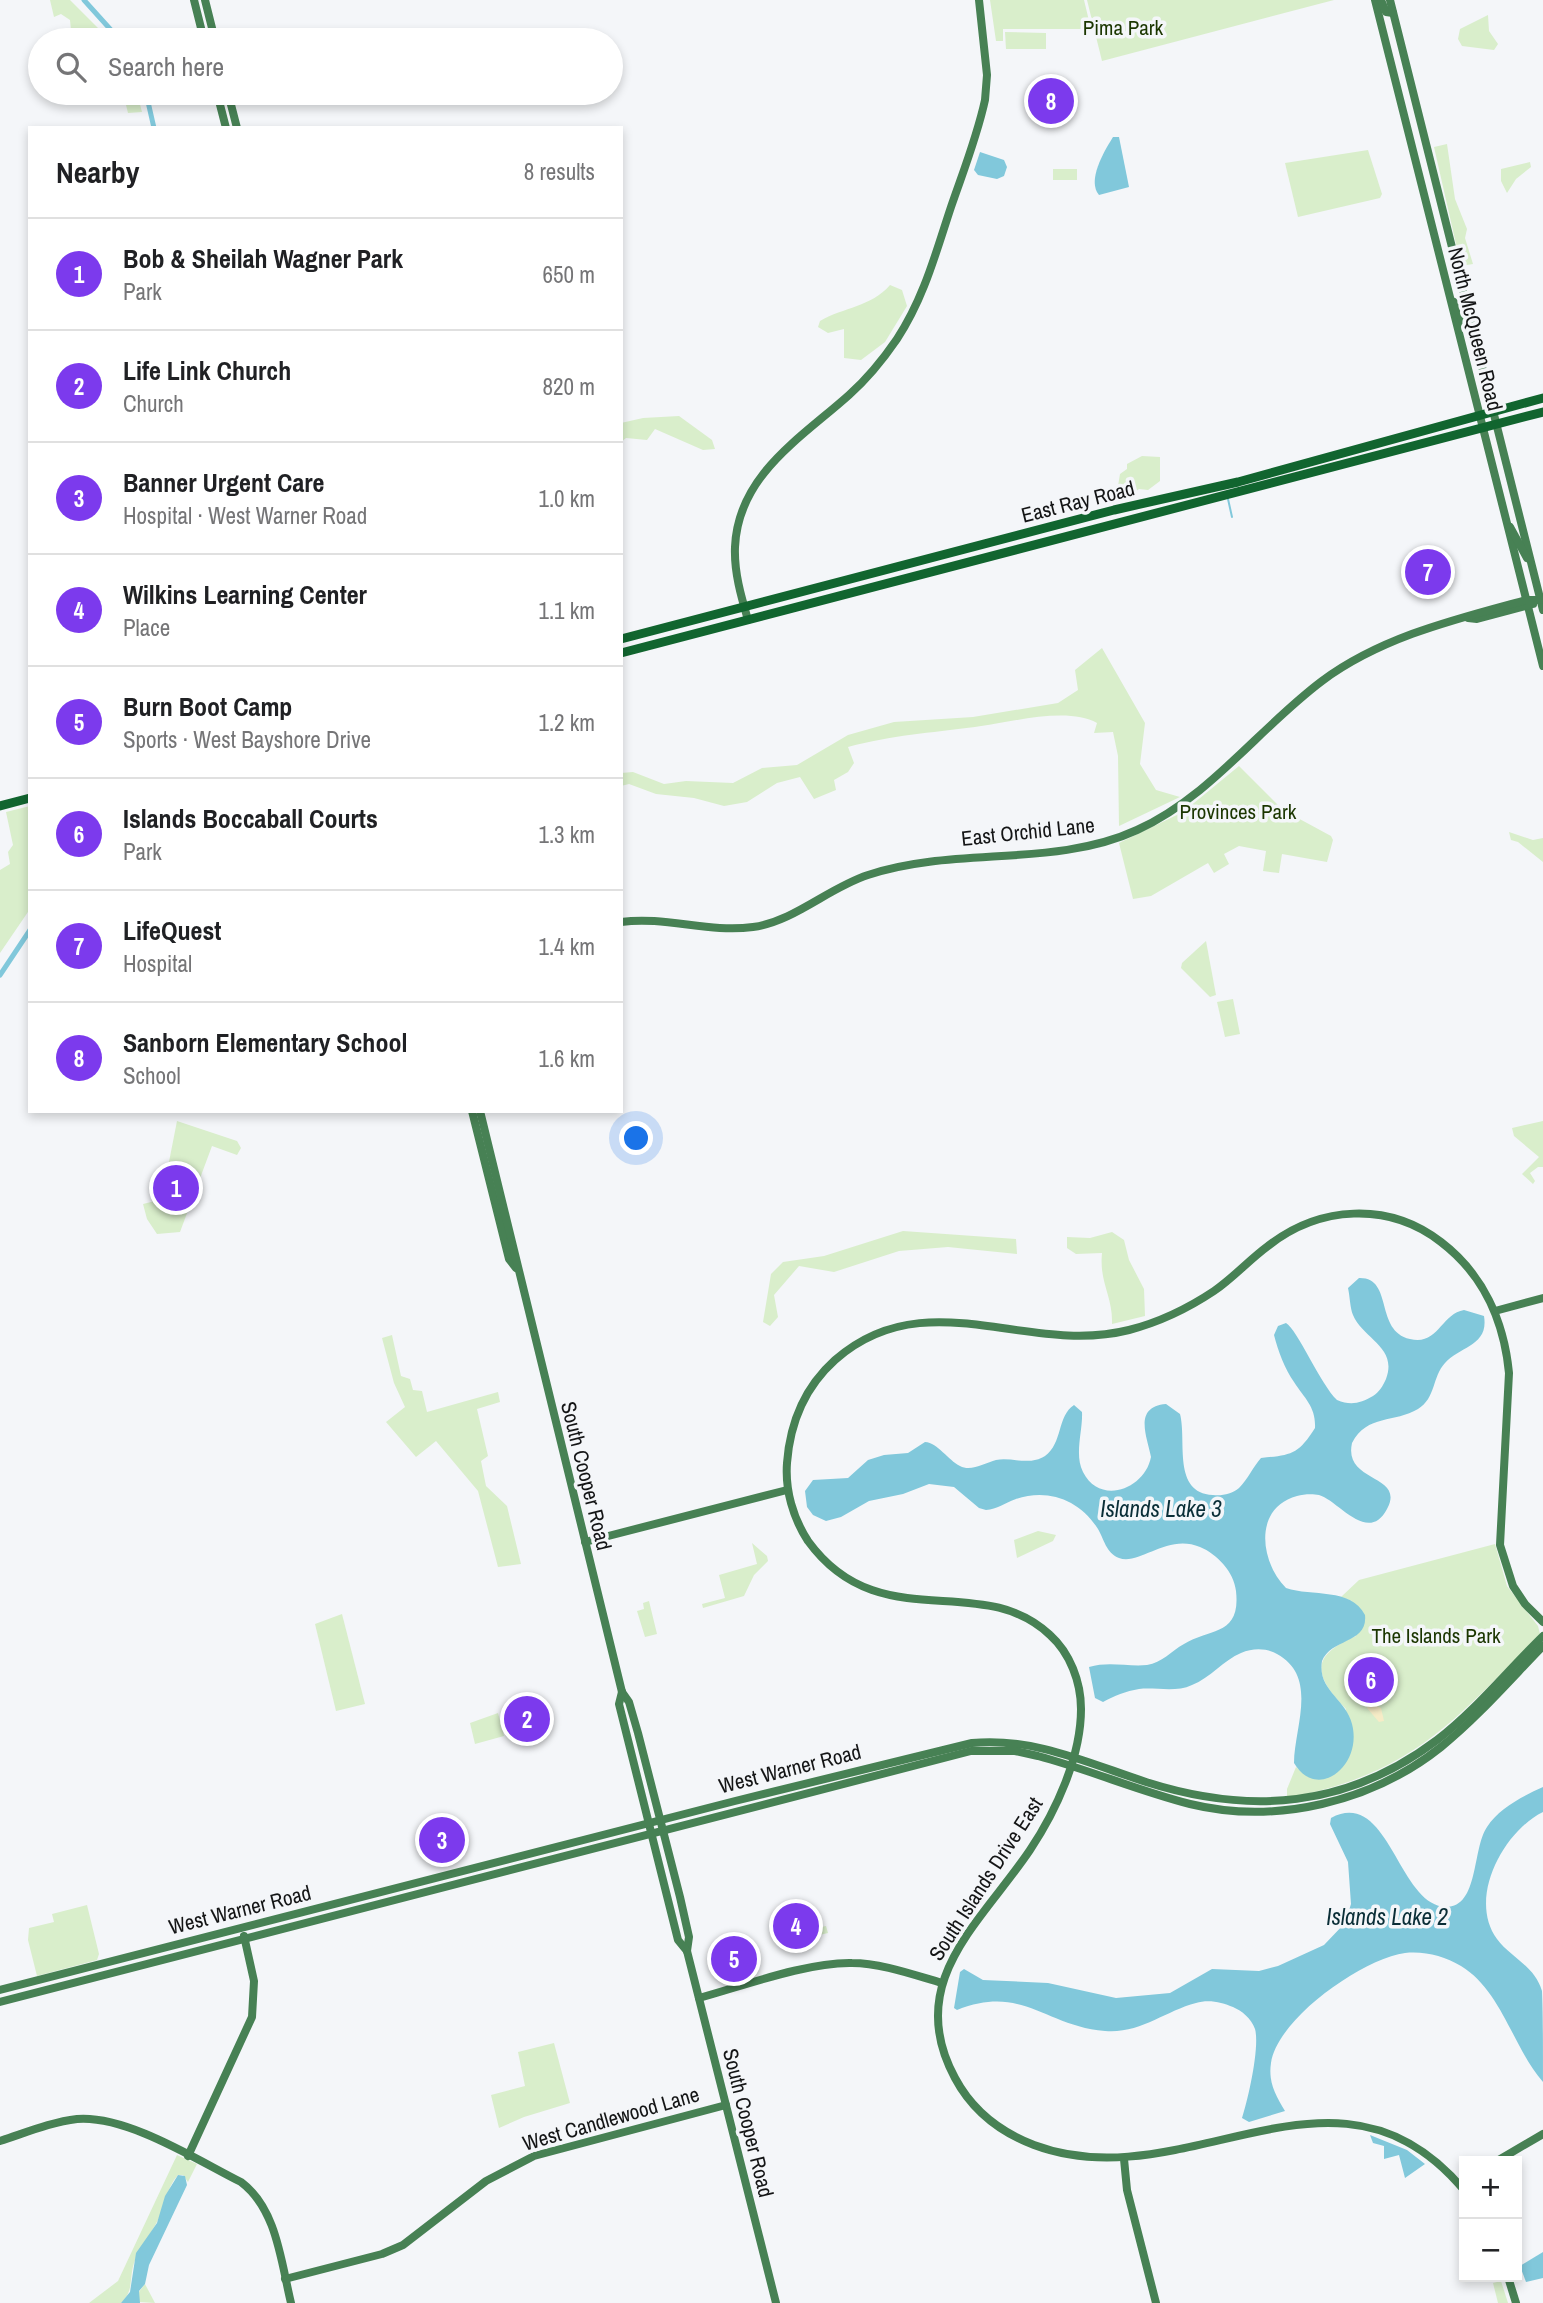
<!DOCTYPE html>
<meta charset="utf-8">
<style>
body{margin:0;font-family:"Archivo Narrow",sans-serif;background:#f2f2f2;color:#202124}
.controls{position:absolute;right:21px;bottom:21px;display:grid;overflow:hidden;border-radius:0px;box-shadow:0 4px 10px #0003}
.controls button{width:63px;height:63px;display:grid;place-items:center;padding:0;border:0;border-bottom:2px solid #e0e0e0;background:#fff;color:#202124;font:35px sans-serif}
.you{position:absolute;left:637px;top:1139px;width:24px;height:24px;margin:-18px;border:5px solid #fff;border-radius:50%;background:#1a73e8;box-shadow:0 0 0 10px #1a73e833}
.badge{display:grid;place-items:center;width:46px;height:46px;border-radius:50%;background:#7c3aed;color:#fff;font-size:23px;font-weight:700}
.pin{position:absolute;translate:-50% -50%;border:4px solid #fff;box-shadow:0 2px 7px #0006}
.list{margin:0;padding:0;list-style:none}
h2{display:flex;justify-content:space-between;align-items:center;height:91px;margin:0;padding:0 28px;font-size:30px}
h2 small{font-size:23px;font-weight:400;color:#757577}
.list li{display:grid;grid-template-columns:46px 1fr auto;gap:21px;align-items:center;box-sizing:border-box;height:112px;padding:0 28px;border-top:2px solid #e0e0e0}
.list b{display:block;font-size:26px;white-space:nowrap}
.list p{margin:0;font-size:23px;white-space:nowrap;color:#757577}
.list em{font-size:23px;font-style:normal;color:#757577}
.icon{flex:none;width:38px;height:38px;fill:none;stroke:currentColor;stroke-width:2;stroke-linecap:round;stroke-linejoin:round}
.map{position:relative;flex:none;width:1543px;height:2303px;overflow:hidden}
.search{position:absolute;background:#fff;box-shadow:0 4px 10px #0003;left:28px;top:28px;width:595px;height:77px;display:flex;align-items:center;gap:18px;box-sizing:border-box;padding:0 24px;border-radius:38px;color:#757577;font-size:26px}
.panel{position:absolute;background:#fff;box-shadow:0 4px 10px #0003;left:28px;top:126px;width:595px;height:987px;border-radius:0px}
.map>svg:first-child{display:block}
.green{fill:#d9eecb}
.sand{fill:#f6ecc7}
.water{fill:#81c8db}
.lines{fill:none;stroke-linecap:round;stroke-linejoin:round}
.stream{stroke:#81c8db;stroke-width:2}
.canal{stroke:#81c8db;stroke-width:5}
.secondary{stroke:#478154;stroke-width:8}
.primary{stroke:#11652f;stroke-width:9}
.labels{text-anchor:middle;stroke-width:7;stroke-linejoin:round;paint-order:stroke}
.park-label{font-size:21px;fill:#1b3600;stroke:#f4f6f9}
.street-label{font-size:21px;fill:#141516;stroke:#f4f6f9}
.water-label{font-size:23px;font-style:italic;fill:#0a2e37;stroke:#f4f6f9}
</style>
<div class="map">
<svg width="1543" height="2303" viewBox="0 0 1543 2303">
<rect width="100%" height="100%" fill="#f4f6f9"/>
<!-- green -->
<g class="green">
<path d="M50 0H70L110 40H72L70 20 61 14 54 17Z"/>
<path d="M990 0H1084L1091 29H1003V41H996Z"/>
<path d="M1087 0H1334L1102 61Z"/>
<path d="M1488 15 1489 31 1498 44 1494 50 1462 46 1458 39 1460 29Z"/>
<path d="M1005 32 1046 33V49H1006Z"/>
<path d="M123 93H137L142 112 128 113Z"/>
<path d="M1447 144 1455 199 1467 229 1465 238 1473 264 1461 266 1434 147Z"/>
<path d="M1368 150 1382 194 1380 198 1298 217 1285 163Z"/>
<path d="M1530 162 1531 167 1516 179 1507 193 1501 181V169Z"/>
<rect x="1053" y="169" width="24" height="11"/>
<path d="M890 285 902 290 907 306 885 342 861 360 844 358V329L828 333 818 327 820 321C844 307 871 307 890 285Z"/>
<path d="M679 416 712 440 715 449 703 450 655 429 647 440 626 438 621 442V423L643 418Z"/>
<path d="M1142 456 1160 457V481L1148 490 1139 489 1131 495 1123 493 1118 486 1120 474 1127 469V464Z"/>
<path d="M1102 648 1145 723 1140 764 1156 790 1180 797 1119 826 1118 756 1113 732 1094 733 1097 723C1067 706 1008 723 975 727 929 733 893 735 848 747L854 763 848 772 834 780 836 790 814 799 800 777 777 783 747 802 724 806 694 798 656 794 629 784 621 786V773L633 772 664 784 686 781 733 783 762 768 797 765 848 735 894 722 973 717 1058 703 1078 690 1075 670Z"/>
<path d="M1239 766 1283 810 1331 836 1333 840 1327 862 1282 854 1279 873 1263 871 1266 851 1239 846 1224 854 1229 864 1214 873 1208 863 1151 896 1133 899 1119 843 1183 812Z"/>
<path d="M30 806V909L0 953V870L10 864 8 852 13 845 6 812Z"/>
<path d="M1509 832 1533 840 1543 838V862L1518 842 1511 840Z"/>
<path d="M1206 941 1216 995 1210 997 1181 968 1182 963Z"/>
<path d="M1233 999 1240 1034 1225 1037 1217 1002Z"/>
<path d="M177 1121 237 1141 241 1148 237 1155 212 1146 180 1232 157 1234 147 1219 143 1204 159 1200 153 1176 167 1172Z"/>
<path d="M1543 1121V1167H1538L1530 1173 1535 1181 1533 1184 1522 1174 1539 1157 1514 1136 1512 1128Z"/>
<path d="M903 1231 1016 1239 1017 1254 948 1247 899 1251 834 1272 799 1266 774 1295 778 1317 770 1326 763 1322 771 1274 783 1262 824 1256Z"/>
<path d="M1112 1232 1124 1240 1129 1260 1144 1289 1145 1316 1112 1324C1113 1296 1099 1283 1102 1253L1076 1254 1067 1248V1237L1090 1238Z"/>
<path d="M392 1335 401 1376 410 1379 413 1390 422 1391 427 1412 498 1392 500 1402 477 1409 488 1456 481 1461 486 1486 507 1506 521 1564 498 1567 478 1491 436 1441 416 1457 386 1422 405 1407 394 1383 382 1338Z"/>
<path d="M1038 1531 1056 1535 1053 1541 1017 1558 1014 1540Z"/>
<path d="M752 1543 767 1556 768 1561 754 1575 744 1596 703 1608 702 1604 725 1598 719 1575 757 1564Z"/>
<path d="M1495 1544 1507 1586 1538 1626 1540 1634C1454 1721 1413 1774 1287 1798V1789L1296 1767 1307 1776 1322 1778 1346 1709C1314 1676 1309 1656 1356 1636L1352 1601 1341 1597 1359 1580Z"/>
<path d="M649 1601 657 1634 645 1637 637 1611 644 1609 643 1603Z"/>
<path d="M342 1614 365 1704 336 1711 315 1624Z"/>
<path d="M498 1713 504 1736 475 1744 470 1723Z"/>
<path d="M87 1905 99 1954 97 1960 37 1976 28 1940 29 1928 54 1922 52 1914Z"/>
<path d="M826 1926 828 1933 803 1939 801 1931Z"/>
<path d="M554 2043 570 2103 524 2117 499 2128 491 2095 525 2086 518 2052Z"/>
<path d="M177 2155 197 2164 188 2182 183 2175H178C166 2188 166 2205 158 2220 150 2236 140 2246 134 2263 129 2279 134 2291 121 2303H89L118 2281Z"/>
<path d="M1501 2281 1508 2303H1498L1493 2283Z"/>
<path d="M145 2284 155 2303 139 2302 138 2293Z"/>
</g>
<!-- sand -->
<path class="sand" d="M1369 1702 1381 1708 1384 1721 1379 1722 1367 1708Z"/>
<!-- water -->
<g class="water">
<path d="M1113 137H1119L1129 187 1099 195C1087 181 1103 153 1113 137Z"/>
<path d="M980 152 1004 160 1007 167 1004 176 997 179 978 175 974 170Z"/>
<path d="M1359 1278C1394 1277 1374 1331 1410 1339 1438 1346 1441 1314 1464 1310L1484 1316C1489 1346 1460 1346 1445 1363 1432 1377 1436 1398 1418 1409 1395 1423 1367 1414 1352 1443 1343 1483 1406 1474 1387 1509 1368 1545 1338 1500 1319 1495 1313 1494 1304 1494 1297 1496 1253 1508 1260 1562 1286 1588 1312 1597 1351 1587 1365 1615 1368 1644 1331 1638 1322 1661 1317 1690 1346 1699 1352 1724 1363 1766 1317 1802 1294 1763 1294 1728 1319 1677 1277 1654 1266 1648 1253 1648 1241 1653 1224 1660 1210 1678 1192 1685 1175 1693 1156 1687 1139 1689 1126 1691 1114 1696 1103 1702L1095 1698 1089 1667C1109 1661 1128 1667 1147 1665 1162 1663 1171 1651 1184 1644 1210 1628 1241 1636 1236 1591 1234 1572 1217 1554 1200 1547 1167 1533 1139 1566 1119 1558 1106 1553 1104 1539 1098 1529 1080 1500 1048 1488 1016 1499 1005 1503 997 1509 986 1510L979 1508 954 1487 929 1484 903 1494 869 1501 841 1517 826 1521 813 1515 807 1507 805 1491 813 1480 848 1478 868 1460 884 1455 908 1453 925 1442C938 1443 948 1460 960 1466 971 1472 985 1463 996 1460 1012 1457 1030 1466 1045 1456 1063 1443 1057 1416 1074 1405L1082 1412C1083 1431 1074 1454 1083 1472 1100 1506 1145 1489 1151 1457 1147 1436 1133 1407 1166 1404L1180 1414C1187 1441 1172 1493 1213 1495 1222 1496 1232 1494 1239 1488 1248 1479 1253 1467 1261 1458 1291 1455 1298 1455 1315 1428 1316 1407 1305 1399 1294 1382 1285 1369 1278 1351 1274 1335L1278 1326 1286 1323C1297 1329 1321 1385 1337 1400 1351 1406 1361 1403 1373 1396 1379 1392 1383 1386 1386 1379 1398 1347 1363 1339 1353 1315 1350 1308 1350 1297 1348 1288Z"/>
<path d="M1543 1787V1812C1504 1831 1467 1898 1497 1939 1511 1958 1534 1965 1542 1991 1543 2013 1543 2057 1543 2082 1513 2048 1502 1991 1461 1966 1444 1956 1425 1951 1405 1953 1362 1959 1277 2019 1271 2063 1268 2083 1276 2096 1285 2111L1249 2122 1242 2118C1248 2100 1260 2047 1255 2029 1251 2018 1242 2011 1233 2007 1222 2002 1208 1999 1196 2003 1165 2011 1140 2034 1105 2031 1045 2026 1023 1984 957 2010L954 2008 960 1972 964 1969 983 1980 1048 1983 1116 1998 1170 1993 1212 1969 1259 1971 1278 1966 1324 1945 1345 1923 1351 1904 1348 1862 1330 1824 1331 1818C1389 1787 1398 1906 1446 1907 1479 1907 1472 1849 1487 1827 1499 1808 1523 1796 1543 1787Z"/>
<path d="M1370 2135 1407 2150 1425 2164 1405 2178 1399 2155 1384 2159V2146L1373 2143Z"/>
<path d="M178 2175 185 2176 187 2185 149 2265 145 2284 139 2291 140 2303H121L130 2292 136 2253 157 2223 165 2196Z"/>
<path d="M1543 2252V2278L1526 2282 1520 2266Z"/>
</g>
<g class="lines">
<!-- stream -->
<path class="stream" d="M1228 499 1232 517"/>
<!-- canal -->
<g class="canal">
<path d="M84 0 120 40"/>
<path d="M146 93 154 128"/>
<path d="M0 975 30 930"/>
</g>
<!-- secondary -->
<g class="secondary">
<path d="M194 0 204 40"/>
<path d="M205 0 215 40"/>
<path d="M1375 0 1543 666"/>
<path d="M1381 0 1386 12 1393 13"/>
<path d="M1390 0 1543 610"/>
<path d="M217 93 226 128"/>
<path d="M228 93 237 128"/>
<path d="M1454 302 1464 324 1470 326"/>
<path d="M1510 527 1527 558"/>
<path d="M1468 618 1477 619 1533 604"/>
<path d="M748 620C741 596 734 572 735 547 738 475 801 438 849 395 867 379 884 358 897 339 924 298 936 252 951 207 963 172 977 137 985 100L987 75 979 0"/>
<path d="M621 922C666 916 708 933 753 927 795 921 828 888 868 875 955 846 1055 868 1137 830 1211 796 1258 729 1322 681 1381 637 1456 619 1526 600H1540"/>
<path d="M472 1111 509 1259 516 1268"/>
<path d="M480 1111 622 1692 629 1702 638 1733 680 1897 689 1937 687 1951"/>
<path d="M1495 1311 1543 1298"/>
<path d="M585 1542 787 1490"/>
<path d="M622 1692 619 1704 678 1940 687 1951 776 2303"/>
<path d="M0 1990 735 1801 972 1743C1033 1737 1088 1763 1146 1782 1250 1815 1347 1808 1437 1740 1476 1710 1508 1670 1543 1636"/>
<path d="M699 1998C743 1986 807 1962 852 1963 881 1963 914 1975 942 1983"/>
<path d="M0 2002 971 1751H1015L1038 1756C1090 1770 1139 1791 1190 1804 1276 1825 1372 1802 1441 1747 1478 1717 1510 1680 1543 1646"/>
<path d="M0 2141C25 2133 51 2122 77 2119 127 2115 197 2160 241 2182 277 2209 281 2262 291 2303"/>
<path d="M188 2156 252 2017 254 1981 244 1936"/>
<path d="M1124 2159 1127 2190 1156 2303"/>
<path d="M1497 2161 1543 2134"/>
<path d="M1464 2190C1336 2037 1186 2202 1034 2145 1000 2132 972 2110 955 2078 903 1982 981 1923 1030 1850 1056 1811 1081 1757 1081 1709 1081 1682 1070 1653 1050 1635 999 1587 932 1611 872 1590 846 1581 824 1563 808 1541 793 1518 785 1490 787 1463 790 1423 805 1387 835 1360 926 1280 1026 1356 1129 1330 1160 1322 1187 1309 1214 1291 1233 1278 1249 1260 1268 1246 1319 1206 1388 1201 1441 1242 1483 1274 1504 1321 1509 1373L1500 1545 1513 1586 1525 1604 1543 1622"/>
<path d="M1508 2277 1516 2303"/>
<path d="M285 2279 382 2254 403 2245 486 2181 534 2156 726 2105"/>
</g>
<!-- primary -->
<g class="primary">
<path d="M621 639 1114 510 1238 482 1543 398"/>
<path d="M621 653 1543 412"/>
<path d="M0 806 30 798"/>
</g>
</g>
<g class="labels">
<!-- park labels -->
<g class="park-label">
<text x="1123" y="35">Pima Park</text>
<text x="1238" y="819">Provinces Park</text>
<text x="1436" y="1643">The Islands Park</text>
</g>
<!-- street labels -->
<g class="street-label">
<text transform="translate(1475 329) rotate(76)" y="7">North McQueen Road</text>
<text transform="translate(1078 502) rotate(-14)" y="7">East Ray Road</text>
<text transform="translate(1028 832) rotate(-6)" y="7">East Orchid Lane</text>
<text transform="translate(586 1476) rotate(76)" y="7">South Cooper Road</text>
<text transform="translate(790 1769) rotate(-14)" y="7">West Warner Road</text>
<text transform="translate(986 1879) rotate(-57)" y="7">South Islands Drive East</text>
<text transform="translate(240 1910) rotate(-14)" y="7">West Warner Road</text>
<text transform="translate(611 2119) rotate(-16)" y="7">West Candlewood Lane</text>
<text transform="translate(748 2123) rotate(76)" y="7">South Cooper Road</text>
</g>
<!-- water labels -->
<g class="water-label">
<text x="1161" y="1517">Islands Lake 3</text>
<text x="1387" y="1925">Islands Lake 2</text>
</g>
</g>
</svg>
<div class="controls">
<button>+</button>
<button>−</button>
</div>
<div class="you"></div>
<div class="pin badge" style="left:176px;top:1188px">1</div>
<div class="pin badge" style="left:527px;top:1719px">2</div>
<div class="pin badge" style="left:442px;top:1840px">3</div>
<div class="pin badge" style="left:796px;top:1926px">4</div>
<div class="pin badge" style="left:734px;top:1959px">5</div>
<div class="pin badge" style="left:1371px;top:1680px">6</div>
<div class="pin badge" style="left:1428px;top:572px">7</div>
<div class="pin badge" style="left:1051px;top:101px">8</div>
<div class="search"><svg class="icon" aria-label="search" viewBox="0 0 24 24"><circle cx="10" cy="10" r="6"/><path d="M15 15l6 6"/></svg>Search here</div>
<section class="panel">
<h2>Nearby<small>8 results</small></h2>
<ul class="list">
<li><span class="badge">1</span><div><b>Bob &amp; Sheilah Wagner Park</b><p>Park</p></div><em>650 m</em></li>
<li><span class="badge">2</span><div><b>Life Link Church</b><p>Church</p></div><em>820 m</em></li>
<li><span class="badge">3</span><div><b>Banner Urgent Care</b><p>Hospital · West Warner Road</p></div><em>1.0 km</em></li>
<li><span class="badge">4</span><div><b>Wilkins Learning Center</b><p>Place</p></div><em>1.1 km</em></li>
<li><span class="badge">5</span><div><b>Burn Boot Camp</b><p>Sports · West Bayshore Drive</p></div><em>1.2 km</em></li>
<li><span class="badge">6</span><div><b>Islands Boccaball Courts</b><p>Park</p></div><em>1.3 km</em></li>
<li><span class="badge">7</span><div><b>LifeQuest</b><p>Hospital</p></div><em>1.4 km</em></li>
<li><span class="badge">8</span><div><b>Sanborn Elementary School</b><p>School</p></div><em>1.6 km</em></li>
</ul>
</section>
</div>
